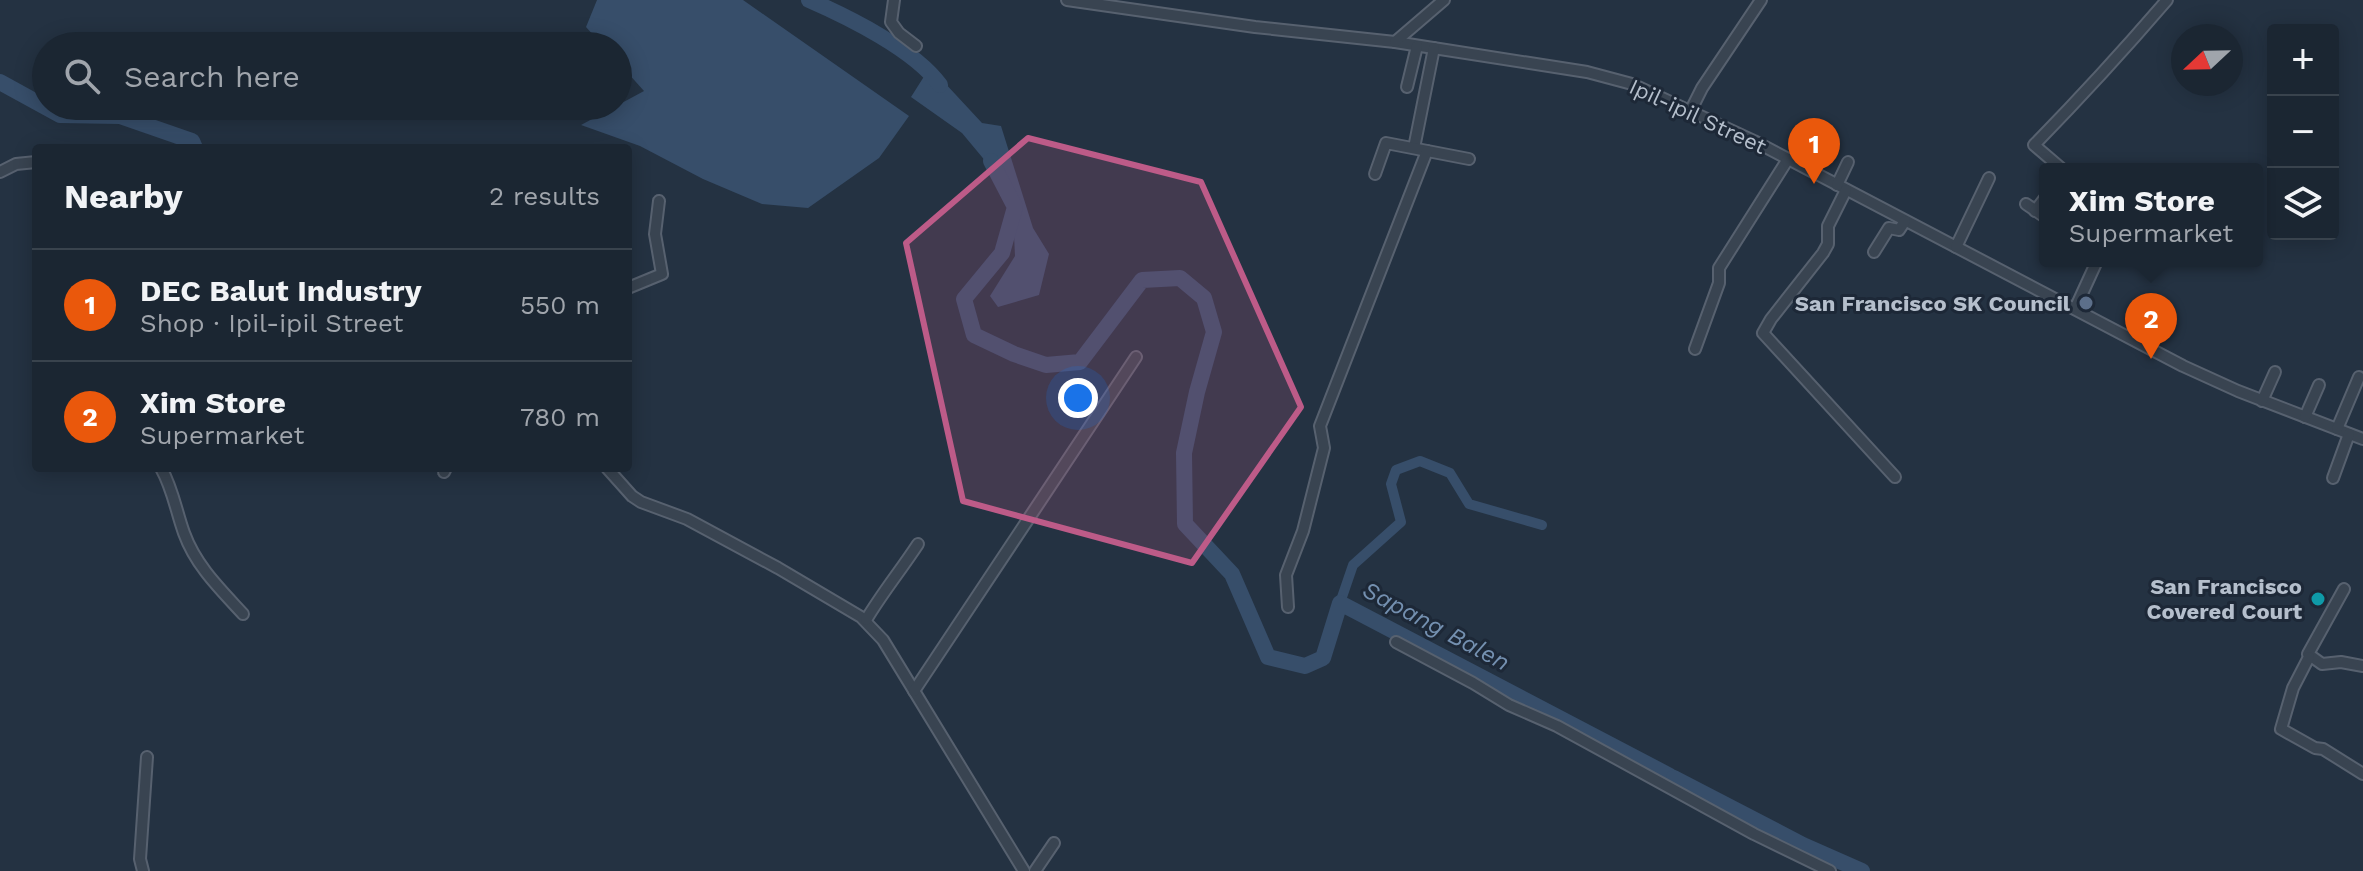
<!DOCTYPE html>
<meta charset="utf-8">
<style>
body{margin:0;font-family:"Work Sans",sans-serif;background:#28323e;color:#f1f3f6}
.controls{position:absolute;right:24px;top:24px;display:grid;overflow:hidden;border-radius:8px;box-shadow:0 4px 20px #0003}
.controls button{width:72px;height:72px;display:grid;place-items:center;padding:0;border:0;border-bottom:2px solid #39434d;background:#1b2632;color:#f1f3f6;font:40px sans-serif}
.compass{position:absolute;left:2171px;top:24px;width:72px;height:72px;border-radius:50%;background:#1b2632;box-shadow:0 4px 20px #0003;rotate:248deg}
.you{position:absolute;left:1078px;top:398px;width:28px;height:28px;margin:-20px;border:6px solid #fff;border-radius:50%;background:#1a73e8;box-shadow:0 0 0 12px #1a73e833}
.badge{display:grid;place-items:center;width:52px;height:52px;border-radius:50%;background:#ea580c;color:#fff;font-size:26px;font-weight:700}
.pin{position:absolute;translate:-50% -66px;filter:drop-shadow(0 2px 4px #0008)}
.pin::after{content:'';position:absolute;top:42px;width:28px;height:24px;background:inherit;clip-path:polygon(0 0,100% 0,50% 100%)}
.popup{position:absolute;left:2039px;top:163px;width:224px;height:104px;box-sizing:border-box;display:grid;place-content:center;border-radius:8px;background:#1b2632;filter:drop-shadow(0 2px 6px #0005);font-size:26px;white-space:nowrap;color:#a0a5ac}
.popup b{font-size:30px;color:#f1f3f6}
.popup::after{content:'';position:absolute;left:50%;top:100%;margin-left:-16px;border:16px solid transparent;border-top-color:#1b2632}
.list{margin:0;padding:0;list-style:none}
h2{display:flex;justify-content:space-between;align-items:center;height:104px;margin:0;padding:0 32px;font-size:34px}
h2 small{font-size:26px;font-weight:400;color:#a0a5ac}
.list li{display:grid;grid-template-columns:52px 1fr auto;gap:24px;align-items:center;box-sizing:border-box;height:112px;padding:0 32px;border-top:2px solid #39434d}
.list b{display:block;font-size:30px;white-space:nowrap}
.list p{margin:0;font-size:26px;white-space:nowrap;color:#a0a5ac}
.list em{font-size:26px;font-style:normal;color:#a0a5ac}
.icon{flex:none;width:44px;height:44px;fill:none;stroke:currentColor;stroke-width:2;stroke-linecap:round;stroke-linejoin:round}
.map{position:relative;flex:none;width:2363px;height:871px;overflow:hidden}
.search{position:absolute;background:#1b2632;box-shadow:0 4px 20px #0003;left:32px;top:32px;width:600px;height:88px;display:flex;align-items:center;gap:20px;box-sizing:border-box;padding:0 28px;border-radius:44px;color:#a0a5ac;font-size:30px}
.panel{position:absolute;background:#1b2632;box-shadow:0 4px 20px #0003;left:32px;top:144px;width:600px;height:328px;border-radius:8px}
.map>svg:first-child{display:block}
.water{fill:#374e6a}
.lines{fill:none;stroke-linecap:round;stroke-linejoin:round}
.stream{stroke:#374e6a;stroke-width:3}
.canal{stroke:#374e6a;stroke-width:10}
.river{stroke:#374e6a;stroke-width:16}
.minor-casing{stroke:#57616f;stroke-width:14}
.minor{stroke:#394451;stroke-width:10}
.marked{fill:#bd5b88;fill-opacity:0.2;stroke:#bd5b88;stroke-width:6;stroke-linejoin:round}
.service-dot{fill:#5c6f8a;stroke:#1d2837;stroke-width:3}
.culture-dot{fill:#0f9aa8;stroke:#1d2837;stroke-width:3}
.labels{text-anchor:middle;stroke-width:6;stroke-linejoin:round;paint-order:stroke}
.street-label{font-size:22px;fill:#b5bfcc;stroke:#1d2837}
.poi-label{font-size:22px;font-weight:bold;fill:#b5bfcc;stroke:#1d2837;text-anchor:end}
.water-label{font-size:24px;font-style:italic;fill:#7490b0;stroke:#1d2837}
</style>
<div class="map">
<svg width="2363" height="871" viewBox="0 0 2363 871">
<rect width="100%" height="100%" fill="#243242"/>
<!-- water -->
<g class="water">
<path d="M597 0H743L909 116 879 158 808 208 762 204 703 179 640 146 581 125 644 91 618 62V46H603L586 27Z"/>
<path d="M930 67 982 123 1001 126 1033 228 1049 254 1039 295 998 307 990 296 1015 256 1012 193 962 133 911 97Z"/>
</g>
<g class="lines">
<!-- stream -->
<path class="stream" d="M1323 658 1325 660"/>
<!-- canal -->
<path class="canal" d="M1340 603 1353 565 1401 522 1391 484 1396 470 1420 461 1450 473 1469 504 1542 525"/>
<!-- river -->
<g class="river">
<path d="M809 0C848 17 915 50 940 85"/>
<path d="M0 82 60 115 120 116 192 141 195 148"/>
<path d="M991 161 1015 207 1002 253 964 299 974 335 1014 354 1046 365 1080 362 1142 280 1180 278 1204 298 1214 332 1197 392 1184 453 1185 524 1232 574 1268 657 1305 666 1323 658 1340 603 1670 776"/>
<path d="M1674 778 1803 845 1862 871"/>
</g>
<!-- minor casing -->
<g class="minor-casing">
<g id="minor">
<path d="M894 0 891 22 899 33 916 46"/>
<path d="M1067 0 1255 27 1395 42 1587 72 1632 84 1754 141 2183 366 2238 391 2363 439"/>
<path d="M1395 42 1444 0"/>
<path d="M1407 87 1417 46"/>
<path d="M1691 110 1702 88 1761 0"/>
<path d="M1414 148 1434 48"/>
<path d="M2062 169 2034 145C2080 98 2124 50 2167 0"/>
<path d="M0 172 16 164 36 162"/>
<path d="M1375 174 1386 143 1469 159"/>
<path d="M1837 185 1848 162"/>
<path d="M1846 190 1828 226V244L1823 253 1771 319 1763 333 1895 477"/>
<path d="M2026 204 2045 217"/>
<path d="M2035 211 2045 198"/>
<path d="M1956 247 1989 178"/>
<path d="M1874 252 1889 228 1899 230 1905 221"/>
<path d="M628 288 662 274 655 234 659 201"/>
<path d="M2075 309 2097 261"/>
<path d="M1695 349 1719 283V268L1788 159"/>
<path d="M2262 401 2275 372"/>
<path d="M2305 417 2319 385"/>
<path d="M2337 429 2359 377"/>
<path d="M161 468C173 489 176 511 184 533 196 566 220 589 243 614"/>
<path d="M607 468 632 496 641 502 687 519 778 568 861 617 883 640 1024 871"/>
<path d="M444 472 446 468"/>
<path d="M2333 478 2349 434"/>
<path d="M2344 589 2308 654 2322 664 2341 662 2363 666"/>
<path d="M1288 607 1286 575 1303 531 1324 448 1320 426 1427 151"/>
<path d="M866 620C882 593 901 570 918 544"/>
<path d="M1396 642 1473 683 1509 705 1557 726 1754 834 1830 871"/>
<path d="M2309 657 2293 688 2281 729 2315 748 2323 749 2363 774"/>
<path d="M914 691 1136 357"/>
<path d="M143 871 140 859 147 757"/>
<path d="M1035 871 1054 843"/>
</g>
</g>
<!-- minor -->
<use href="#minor" class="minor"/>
</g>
<!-- marked area -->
<path class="marked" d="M1028 138 1201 182 1301 407 1192 563 963 501 906 243Z"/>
<!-- markers -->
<circle class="service-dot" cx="2086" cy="303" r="8"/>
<circle class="culture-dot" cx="2318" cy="599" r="8"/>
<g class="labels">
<!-- street labels -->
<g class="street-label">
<text transform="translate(1698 116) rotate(25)" y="8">Ipil-ipil Street</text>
</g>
<!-- poi labels -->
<g class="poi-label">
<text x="2070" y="311">San Francisco SK Council</text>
<text x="2302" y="594">San Francisco<tspan x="2302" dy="25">Covered Court</tspan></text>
</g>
<!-- water labels -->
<g class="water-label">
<text transform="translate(1436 626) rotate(28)" y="8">Sapang Balen</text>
</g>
</g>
</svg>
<div class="controls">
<button>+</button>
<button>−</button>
<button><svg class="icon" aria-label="layers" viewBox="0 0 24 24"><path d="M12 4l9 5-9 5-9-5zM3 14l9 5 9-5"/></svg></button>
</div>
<svg class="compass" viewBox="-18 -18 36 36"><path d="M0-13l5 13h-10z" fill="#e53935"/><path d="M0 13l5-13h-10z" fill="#a0a5ac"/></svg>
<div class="you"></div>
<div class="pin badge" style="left:1814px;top:184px">1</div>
<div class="pin badge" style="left:2151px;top:359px">2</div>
<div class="popup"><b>Xim Store</b>Supermarket</div>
<div class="search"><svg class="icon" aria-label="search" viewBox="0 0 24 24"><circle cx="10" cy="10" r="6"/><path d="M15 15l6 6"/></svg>Search here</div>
<section class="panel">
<h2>Nearby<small>2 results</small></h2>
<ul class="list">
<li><span class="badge">1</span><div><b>DEC Balut Industry</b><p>Shop · Ipil-ipil Street</p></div><em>550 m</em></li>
<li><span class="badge">2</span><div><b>Xim Store</b><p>Supermarket</p></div><em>780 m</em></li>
</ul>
</section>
</div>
